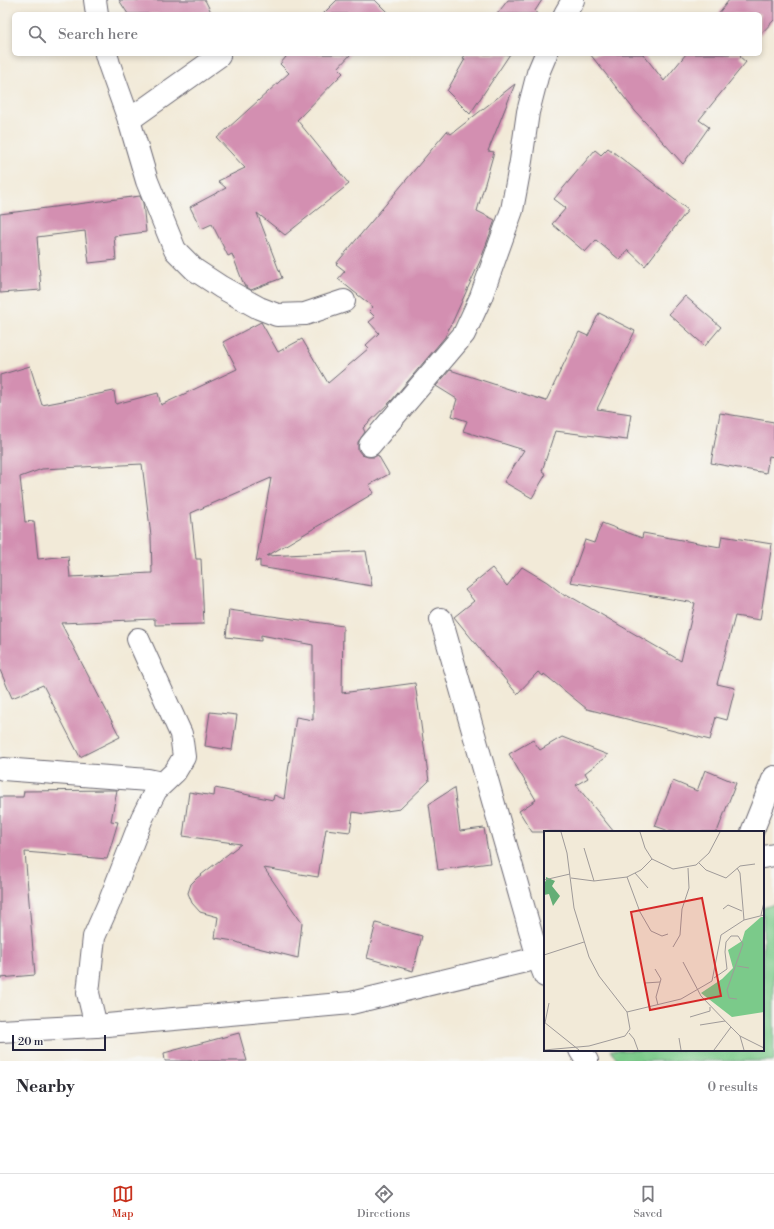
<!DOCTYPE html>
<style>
body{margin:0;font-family:"Libre Bodoni",serif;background:#f2f2f3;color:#2b2b33}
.scale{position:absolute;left:12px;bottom:10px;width:94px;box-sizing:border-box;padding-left:4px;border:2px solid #22223b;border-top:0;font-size:11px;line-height:14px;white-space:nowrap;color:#22223b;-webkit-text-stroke:3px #f6f6f2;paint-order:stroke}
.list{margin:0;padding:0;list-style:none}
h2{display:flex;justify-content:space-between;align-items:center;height:52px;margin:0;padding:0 16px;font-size:17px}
h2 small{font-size:13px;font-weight:400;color:#7c7c81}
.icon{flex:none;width:22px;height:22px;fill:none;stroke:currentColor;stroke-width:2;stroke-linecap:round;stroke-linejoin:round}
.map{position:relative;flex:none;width:774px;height:1061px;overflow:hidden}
.search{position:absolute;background:#fff;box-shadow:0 2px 6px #0003;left:12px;right:12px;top:12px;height:44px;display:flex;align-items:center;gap:10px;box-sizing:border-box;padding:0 14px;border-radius:6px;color:#7c7c81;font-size:15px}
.sheet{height:112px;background:#fff}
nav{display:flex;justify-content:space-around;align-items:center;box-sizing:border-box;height:56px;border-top:1px solid #e1e1e2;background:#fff;font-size:11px;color:#7c7c81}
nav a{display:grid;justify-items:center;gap:2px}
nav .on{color:#c8321e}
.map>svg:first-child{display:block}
.green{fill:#7bca8a;stroke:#4e7662}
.building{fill:#d38fb1;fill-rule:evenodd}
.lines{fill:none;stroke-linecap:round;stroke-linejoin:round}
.minor-casing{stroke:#6b6872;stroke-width:24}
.minor{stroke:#fff;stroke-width:22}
.inset-road{fill:none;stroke:#9f9a99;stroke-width:1}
.view{fill:#d62828;fill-opacity:0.15;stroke:#d62828;stroke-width:2}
.inset-edge{fill:none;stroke:#22223b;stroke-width:2}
</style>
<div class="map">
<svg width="774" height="1061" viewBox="0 0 774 1061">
<rect width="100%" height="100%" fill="#f6f6f2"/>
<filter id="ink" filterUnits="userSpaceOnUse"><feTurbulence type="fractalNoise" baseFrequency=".025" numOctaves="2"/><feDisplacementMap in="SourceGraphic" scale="8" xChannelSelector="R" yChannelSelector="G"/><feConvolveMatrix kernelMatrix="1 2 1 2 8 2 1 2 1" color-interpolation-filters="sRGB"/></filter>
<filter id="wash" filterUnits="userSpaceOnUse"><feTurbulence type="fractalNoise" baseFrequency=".012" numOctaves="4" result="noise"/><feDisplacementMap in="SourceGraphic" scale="16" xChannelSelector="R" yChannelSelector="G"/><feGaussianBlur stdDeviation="0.9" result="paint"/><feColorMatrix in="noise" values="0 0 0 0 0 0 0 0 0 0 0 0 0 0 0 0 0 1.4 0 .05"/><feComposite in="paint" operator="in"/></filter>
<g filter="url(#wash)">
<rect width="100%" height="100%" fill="#f2ead8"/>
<!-- green -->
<path class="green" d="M774 904V1061H619L610 1050H763V908Z"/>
<g id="blocks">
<!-- building -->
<g class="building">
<path d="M119 0H205L212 14H128Z"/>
<path d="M337 0H375L389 14H323Z"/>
<path d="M508 0H542L535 11 537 14H497Z"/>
<path d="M729 0H774V20L760 35V14H718Z"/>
<path d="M285 54H351L338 68 343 73 297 120 349 184 285 235 257 213 282 278 251 290 244 285 232 254 228 256 212 224 201 229 190 207 226 188 218 181 245 168 217 138 289 73 280 64 286 57Z"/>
<path d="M466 54H510L470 114 447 91 465 59 463 58Z"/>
<path d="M590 54H643L664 81 686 54H743L740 57 746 62 699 120 709 127 683 164 635 111Z"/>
<path d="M515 84 488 151 494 152 477 211 495 220 481 259 452 323 450 325V326L445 337 392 400 363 428 365 432 358 442V450L362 455 368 457H374L378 455 389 474 369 485 374 493 267 556 366 551 372 586 260 567V560L256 562 271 478 191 513 196 559H201L204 624 155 625V619L61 623 120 737 80 757 43 685 12 698 0 670V375L30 366 42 405 114 391 116 404 158 393 161 405 237 369 223 342 261 322 278 352 302 339 328 383 369 348 366 345 379 333 369 322 375 317 369 311 373 307 338 279 345 271 336 264 447 131 451 134ZM142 464 151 536 152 573 70 577 68 556 38 559 34 521 25 522 20 477 42 469Z"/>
<path d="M608 148 688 210 645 266 628 250 620 260 596 240 585 252 552 224 566 208 554 199 595 150 601 155Z"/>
<path d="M140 196 143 203 146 232 114 236 116 260 89 263 85 231 37 237 41 290 0 293V214Z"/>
<path d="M685 296 721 327 705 346 669 314Z"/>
<path d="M599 313 635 331 597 409 631 414 627 440 555 431 542 471 546 474 532 498 504 482 524 450 463 431 467 421 452 416 457 399 436 386 450 370 546 401 579 332 588 336Z"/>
<path d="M720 413 774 422V457L769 456 766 473 711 463Z"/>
<path d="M602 523 642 538 643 533 720 547 722 536 772 544 760 620 735 616 717 684 735 688 727 720 716 717 710 740 587 709 544 674 543 676 538 672 517 694 454 617 474 601 465 590 492 568 507 586 522 567 547 582 565 596 566 594 681 661 695 603 570 582 585 540 594 543Z"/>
<path d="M229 610 343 626 342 693 415 683 429 781 400 809 365 814 353 812 350 832 326 829 318 877 264 868 302 923 298 958 242 944 234 941 215 938 218 917 200 912 192 903 188 893 191 884 197 878 241 844 183 836 189 792 214 796 215 788 273 800 274 795 284 799 296 717 313 720V645L261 635V641L226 637Z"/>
<path d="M210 712 237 715 232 750 205 746Z"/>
<path d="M562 737 608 755 585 773 588 778 576 785 614 832H532L519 811 536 800 509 754 533 740 540 750Z"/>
<path d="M705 770 736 783 717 832H672L655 826 673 781 697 791Z"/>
<path d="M454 788 460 831 484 828 490 863 438 870 429 804Z"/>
<path d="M110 790H117L111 821 118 822 107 859 25 852 35 975 0 978V797H23L24 791Z"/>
<path d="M376 923 422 936 413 971 367 958Z"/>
<path d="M239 1033 247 1061H165L164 1053Z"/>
</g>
</g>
</g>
<g filter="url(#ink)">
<use href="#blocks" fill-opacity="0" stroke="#6b6872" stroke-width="1"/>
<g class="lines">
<!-- minor casing -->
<g class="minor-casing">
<g id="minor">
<path d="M95 0 97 14"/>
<path d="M565 14 573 0"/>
<path d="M106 54 109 64 129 120 147 181 175 250 195 270 221 287 259 308 277 315 305 314 344 301"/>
<path d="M129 120 219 56"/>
<path d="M370 445 464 334 481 297 512 210 521 161 528 112 538 73 546 54"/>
<path d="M441 619 538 958 545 976"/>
<path d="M3 769 148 780 162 783"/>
<path d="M752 832 774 777"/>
<path d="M763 857 774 855"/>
<path d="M96 1026 88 993 94 937 109 903 142 818 156 790 175 772 184 757 181 734 138 639"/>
<path d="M0 1031 96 1026 351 1003 538 958 545 955"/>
<path d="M580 1050 587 1061"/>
</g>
</g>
<!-- minor -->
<use href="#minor" class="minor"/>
</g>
</g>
<!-- overview -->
<g transform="translate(544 831)">
<rect width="220" height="220" fill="#f2ead8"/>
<path d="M217 86H220V181L188 186 157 162 178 148 189 137 184 119 198 110 201 100Z" fill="#7bca8a"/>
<path d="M2 46 11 50 8 55 16 65 9 75 5 63 0 64V48L2 51Z" fill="#64ae76"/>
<path class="inset-road" d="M96 1 101 17 108 28M40 17 50 50M155 32 162 39 182 47 196 35 211 33M193 37 196 42 200 89M91 42 104 57M83 46 97 39 108 28 129 38 152 34 165 22 176 1M27 47 50 50 83 46 96 81 107 100 118 105 124 103M0 49 26 43M179 78 184 74 198 80M217 84 220 71M129 116 136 104 138 78 145 57 144 37M0 124 40 111M139 131 157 165 187 196 170 219M193 135 205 137M111 138 117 148 112 166 114 174M170 147 183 138 181 121 182 111 187 105H194L199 113 183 159 185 167 193 168M101 152 116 151M83 181 137 168 168 150 177 104 200 89 220 84M146 186 166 180V176M0 191 35 219M1 192 5 172M156 194 181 190M187 196 196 205 220 217M85 202 90 208 94 219M196 205 200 219M135 207 137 219M0 219 45 215 81 205 86 198 83 181 55 145 45 126 30 77 23 22 17 1"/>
<path class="view" d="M158 67 177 165 106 179 87 81Z"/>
<rect width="220" height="220" class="inset-edge"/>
</g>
</svg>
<div class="scale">20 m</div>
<div class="search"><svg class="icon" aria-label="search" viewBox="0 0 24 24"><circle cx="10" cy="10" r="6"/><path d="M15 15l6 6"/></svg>Search here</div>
</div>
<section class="sheet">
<h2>Nearby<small>0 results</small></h2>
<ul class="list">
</ul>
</section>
<nav>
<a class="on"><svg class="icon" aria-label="map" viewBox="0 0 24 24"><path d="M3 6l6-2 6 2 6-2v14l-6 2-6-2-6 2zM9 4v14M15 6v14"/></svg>Map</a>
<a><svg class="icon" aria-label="directions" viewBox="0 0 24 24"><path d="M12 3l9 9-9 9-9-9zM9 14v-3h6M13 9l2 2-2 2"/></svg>Directions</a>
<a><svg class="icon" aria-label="saved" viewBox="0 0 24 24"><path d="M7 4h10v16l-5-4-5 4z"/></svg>Saved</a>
</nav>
